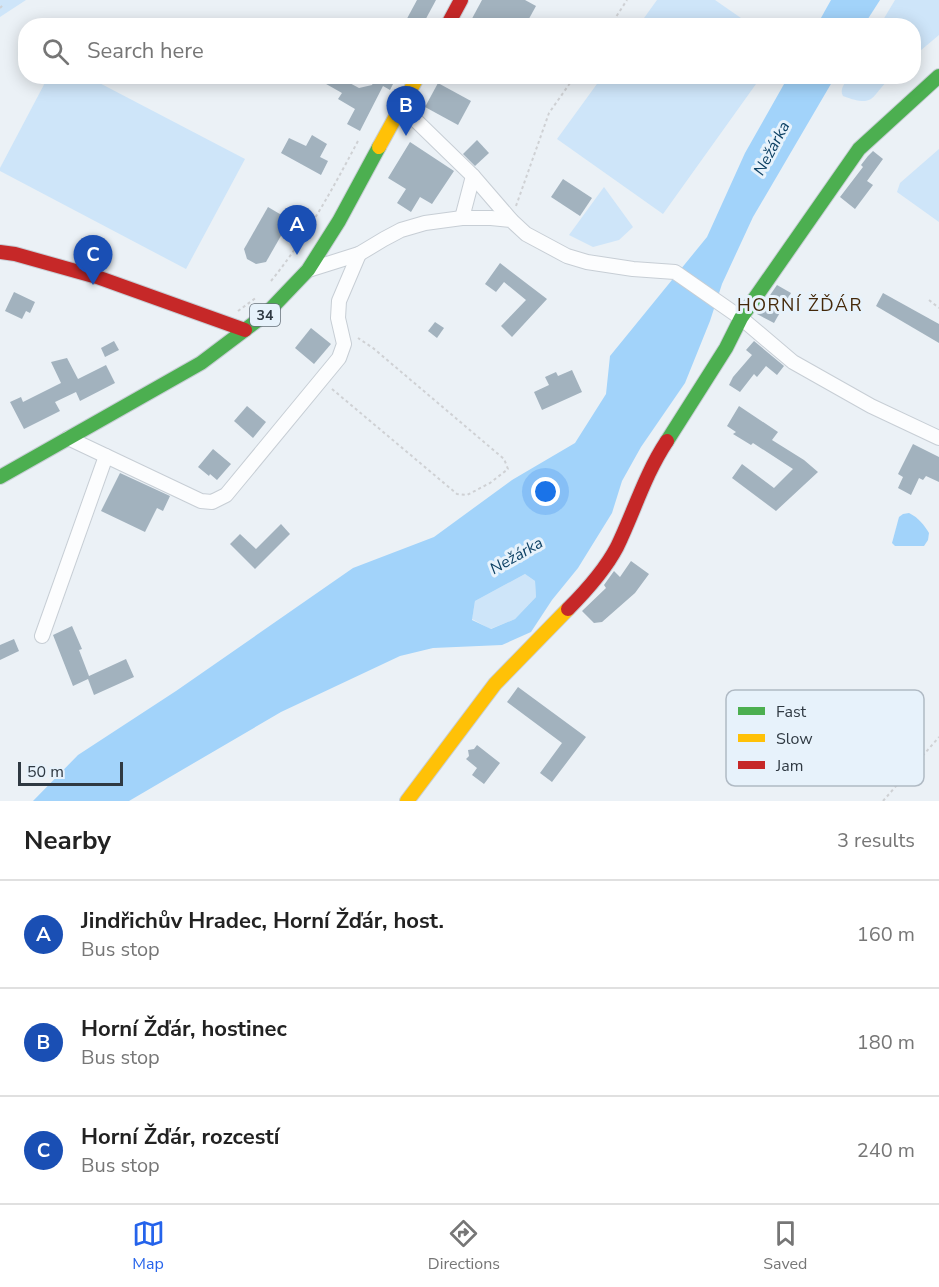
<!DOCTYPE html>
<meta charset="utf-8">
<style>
body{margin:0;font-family:"Nunito Sans",sans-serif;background:#f2f2f2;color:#222}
.scale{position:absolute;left:18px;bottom:15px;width:105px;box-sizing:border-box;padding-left:6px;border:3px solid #2f3942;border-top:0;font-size:16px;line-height:21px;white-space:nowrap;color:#2f3942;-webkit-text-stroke:4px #e7f2fb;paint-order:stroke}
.you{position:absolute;left:546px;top:492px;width:21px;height:21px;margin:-15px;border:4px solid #fff;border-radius:50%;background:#1a73e8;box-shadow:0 0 0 9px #1a73e833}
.badge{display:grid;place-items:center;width:39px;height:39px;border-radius:50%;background:#2563eb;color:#fff;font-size:20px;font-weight:700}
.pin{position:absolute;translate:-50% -50px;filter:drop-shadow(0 2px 3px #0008)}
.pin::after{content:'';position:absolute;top:32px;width:21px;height:18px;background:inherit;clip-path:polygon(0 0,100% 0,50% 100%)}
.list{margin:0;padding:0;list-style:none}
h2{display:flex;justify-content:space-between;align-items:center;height:78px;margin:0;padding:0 24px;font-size:26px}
h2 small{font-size:20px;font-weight:400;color:#767676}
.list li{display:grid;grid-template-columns:39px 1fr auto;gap:18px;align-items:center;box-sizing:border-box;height:108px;padding:0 24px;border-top:2px solid #e0e0e0}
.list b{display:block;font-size:22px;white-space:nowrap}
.list p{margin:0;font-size:20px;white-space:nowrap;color:#767676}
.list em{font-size:20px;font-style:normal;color:#767676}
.icon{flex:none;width:33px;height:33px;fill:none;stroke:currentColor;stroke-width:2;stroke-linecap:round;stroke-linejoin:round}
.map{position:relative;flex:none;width:939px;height:801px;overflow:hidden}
.search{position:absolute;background:#fff;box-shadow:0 3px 15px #0003;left:18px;right:18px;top:18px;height:66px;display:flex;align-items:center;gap:15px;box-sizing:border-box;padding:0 21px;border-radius:24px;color:#767676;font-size:22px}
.sheet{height:402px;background:#fff}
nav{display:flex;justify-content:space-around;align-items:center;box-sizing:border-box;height:84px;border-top:2px solid #e0e0e0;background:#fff;font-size:16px;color:#767676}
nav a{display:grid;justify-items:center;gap:3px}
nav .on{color:#2563eb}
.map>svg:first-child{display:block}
.green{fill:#cee5f9}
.water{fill:#a2d3fa;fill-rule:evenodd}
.building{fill:#a2b2be}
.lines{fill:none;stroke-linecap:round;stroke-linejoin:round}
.street-casing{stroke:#c7ced5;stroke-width:16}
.fast-casing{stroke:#c7ced5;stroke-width:16}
.slow-casing{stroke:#c7ced5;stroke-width:16}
.jam-casing{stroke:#c7ced5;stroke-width:16}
.path{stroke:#cfd1d4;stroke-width:2;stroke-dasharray:3 3;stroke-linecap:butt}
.street{stroke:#fcfdfe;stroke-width:14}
.fast{stroke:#4caf50;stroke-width:14}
.slow{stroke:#ffc107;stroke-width:14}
.jam{stroke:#c62828;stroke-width:14}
.labels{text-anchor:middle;stroke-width:6;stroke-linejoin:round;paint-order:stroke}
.shield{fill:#e7f2fb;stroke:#66707a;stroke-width:1.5}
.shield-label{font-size:14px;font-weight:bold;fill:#2f3942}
.water-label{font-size:16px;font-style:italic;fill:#0d4164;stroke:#e7f2fb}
.quarter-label{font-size:18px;letter-spacing:1.5px;fill:#442809;stroke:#e7f2fb}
.key{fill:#e7f2fb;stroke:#b0bac4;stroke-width:1.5}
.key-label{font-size:16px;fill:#2f3942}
</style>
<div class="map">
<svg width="939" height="801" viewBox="0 0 939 801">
<rect width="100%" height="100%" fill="#ebf1f6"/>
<!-- green -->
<g class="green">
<path d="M0 0H26L0 17Z"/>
<path d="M657 0H715L751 25H639Z"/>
<path d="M895 0H939V35L914 56V26L880 25Z"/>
<path d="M850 76H892V77C870 95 877 109 843 96 839 89 845 83 850 76Z"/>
<path d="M48 77H88L245 159 186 269 0 171V168Z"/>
<path d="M602 77V76L761 77 663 214 557 139Z"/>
<path d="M939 149V222L897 192 900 183Z"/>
<path d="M604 187 633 227 619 240 593 247 569 235Z"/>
<path d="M525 574 535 581 536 597 515 619 490 629 472 619 475 601Z"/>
</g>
<!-- water -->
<g class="water">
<path d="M831 0H880L864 25H817Z"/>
<path d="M788 77H835L753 217 722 284 710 321 685 383 641 447 622 481 612 513 578 568 552 600 531 632 502 645 433 648 400 656 281 712 129 801H33L78 755 176 691 353 568 434 537 512 480 575 443 606 394 610 356 707 237 745 153ZM525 574 535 581 536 597 515 619 491 629 472 620 475 601Z"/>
<path d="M909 513C919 518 924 525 929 533L928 540 924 546H895L892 543 899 517 903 514Z"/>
</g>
<!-- building -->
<g class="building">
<path d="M417 0H436L422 26H403Z"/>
<path d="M482 0H525L536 6 525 26H468Z"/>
<path d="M312 76H346L344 80 359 88 372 85 374 81 365 76H397L390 90 383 86 360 131 347 124 355 109 338 99 342 93Z"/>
<path d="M438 83 471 101 458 125 425 107Z"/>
<path d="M312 135 327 144 320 157 328 161 321 175 281 153 289 138 306 146Z"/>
<path d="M477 140 489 153 475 166 463 154Z"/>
<path d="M410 142 454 171 432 204 420 197 411 212 397 203 406 189 388 178Z"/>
<path d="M873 151 883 159 867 181 873 185 855 209 840 197 863 167 861 165 868 156Z"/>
<path d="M563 179 592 198 580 216 551 197Z"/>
<path d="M268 207 290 220 266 262 256 264 247 259 244 249Z"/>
<path d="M500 263 547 299 512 337 501 326 526 300 504 282 496 292 485 284Z"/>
<path d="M777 285 791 293 774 323 757 314Z"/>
<path d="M14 292 35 302 30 313 26 311 22 319 5 311Z"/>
<path d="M883 293 939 324V343L876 306Z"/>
<path d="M435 322 444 328 437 338 428 331Z"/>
<path d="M311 328 331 344 314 364 295 348Z"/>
<path d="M114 341 119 350 105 357 101 348Z"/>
<path d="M754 341 784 366 777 375 766 366 757 377 754 374 740 392 729 385 733 377 752 355 746 350Z"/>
<path d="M67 358 78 379 106 365 115 383 80 401 76 392 55 402 60 411 24 429 10 402 21 397 23 402 61 383 51 362Z"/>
<path d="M572 370 582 392 542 410 534 392 549 385 545 377 556 372 558 376Z"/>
<path d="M247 406 266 422 253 438 234 421Z"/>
<path d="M739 406 778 432 772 440 804 460 818 472 776 511 732 478 742 464 774 488 793 469 753 443 751 445 733 434 736 432 727 426Z"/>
<path d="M913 444 939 457V482L926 476 923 480 919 478 911 495 898 488 903 477 898 474Z"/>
<path d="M213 449 231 464 217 480 210 474 209 476 198 467Z"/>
<path d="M120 473 170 496 163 511 157 508 145 532 101 511Z"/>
<path d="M281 524 290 534 255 569 230 544 240 534 256 549Z"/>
<path d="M631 561 649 574 635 593 602 622 594 623 582 611 606 588 604 585 614 571 620 577Z"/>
<path d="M72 626 82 649 79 650 89 676 126 659 134 677 94 695 88 679 73 686 53 635Z"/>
<path d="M14 639 19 651 0 660V645Z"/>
<path d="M518 687 586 737 552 782 540 773 562 743 507 702Z"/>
<path d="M477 745 500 763 484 784 472 775 477 768 466 759 469 756 468 750 474 749Z"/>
</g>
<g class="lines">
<!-- street casing -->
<g class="street-casing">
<g id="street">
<path d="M401 106 473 176 511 220"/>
<path d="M462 218 473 176"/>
<path d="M308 270 359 254 384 239 401 230 425 223 462 218H491L511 220 526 234 567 256 587 262 633 269 675 272 741 318 793 362 871 406 939 438"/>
<path d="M68 438 201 501 212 502 226 495 339 358 344 344 338 318 339 301 359 254"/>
<path d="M42 636 106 456"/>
</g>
</g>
<!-- fast casing -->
<g class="fast-casing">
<g id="fast">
<path d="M667 441 726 348 741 318 859 149 939 76"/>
<path d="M0 477 201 363 266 314 308 270 339 221 379 147"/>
</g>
</g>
<!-- slow casing -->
<g class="slow-casing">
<g id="slow">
<path d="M379 147 418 76"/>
<path d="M407 801 495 684 568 609"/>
</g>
</g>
<!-- jam casing -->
<g class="jam-casing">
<g id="jam">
<path d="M447 26 461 0"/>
<path d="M0 252 15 254 97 277 245 330"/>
<path d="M568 609C585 592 606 568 617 547 634 512 645 474 667 441"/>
</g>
</g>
<!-- path -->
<g class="path">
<path d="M0 8 4 4"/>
<path d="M610 26 627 0"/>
<path d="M516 206 549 113 575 76"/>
<path d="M271 281C306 238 332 190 358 141"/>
<path d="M929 300 939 308"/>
<path d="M238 311 257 297"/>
<path d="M332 389 457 494 467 495 490 483 508 469 504 459 373 348 358 338"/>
<path d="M883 801 939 737"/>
</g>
<!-- street -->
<use href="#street" class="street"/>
<!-- fast -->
<use href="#fast" class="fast"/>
<!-- slow -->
<use href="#slow" class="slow"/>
<!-- jam -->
<use href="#jam" class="jam"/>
</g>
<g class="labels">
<!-- shield labels -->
<rect class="shield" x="250" y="304" width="30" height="22" rx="4.5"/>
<g class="shield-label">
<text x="265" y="320">34</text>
</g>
<!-- water labels -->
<g class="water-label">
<text transform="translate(771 148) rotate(-62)" y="6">Nežárka</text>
<text transform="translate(516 555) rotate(-30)" y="6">Nežárka</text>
</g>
<!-- quarter labels -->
<g class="quarter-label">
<text x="800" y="311">HORNÍ ŽĎÁR</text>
</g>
</g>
<!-- legend -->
<rect x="726" y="690" width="198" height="96" rx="9" class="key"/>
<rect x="738" y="707" width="27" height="8" fill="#4caf50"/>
<rect x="738" y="734" width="27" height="8" fill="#ffc107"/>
<rect x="738" y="761" width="27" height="8" fill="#c62828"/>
<g class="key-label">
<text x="776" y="717">Fast</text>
<text x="776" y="744">Slow</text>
<text x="776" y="771">Jam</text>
</g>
</svg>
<div class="scale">50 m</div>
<div class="you"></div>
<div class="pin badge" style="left:297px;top:255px;background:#1a4fb4">A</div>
<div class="pin badge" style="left:406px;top:136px;background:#1a4fb4">B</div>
<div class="pin badge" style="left:93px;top:285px;background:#1a4fb4">C</div>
<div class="search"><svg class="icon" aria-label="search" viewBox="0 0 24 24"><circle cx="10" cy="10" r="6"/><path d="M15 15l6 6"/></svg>Search here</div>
</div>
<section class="sheet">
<h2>Nearby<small>3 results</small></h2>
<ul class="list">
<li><span class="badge" style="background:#1a4fb4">A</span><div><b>Jindřichův Hradec, Horní Žďár, host.</b><p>Bus stop</p></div><em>160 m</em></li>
<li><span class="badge" style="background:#1a4fb4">B</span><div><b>Horní Žďár, hostinec</b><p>Bus stop</p></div><em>180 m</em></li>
<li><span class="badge" style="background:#1a4fb4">C</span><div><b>Horní Žďár, rozcestí</b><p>Bus stop</p></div><em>240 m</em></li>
</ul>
</section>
<nav>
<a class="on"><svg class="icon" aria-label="map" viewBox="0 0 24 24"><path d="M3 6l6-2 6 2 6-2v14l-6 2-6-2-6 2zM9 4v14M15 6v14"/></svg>Map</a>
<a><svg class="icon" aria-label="directions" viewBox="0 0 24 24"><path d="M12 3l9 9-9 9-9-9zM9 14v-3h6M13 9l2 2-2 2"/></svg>Directions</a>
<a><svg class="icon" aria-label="saved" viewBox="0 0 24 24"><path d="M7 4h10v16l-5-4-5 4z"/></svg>Saved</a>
</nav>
